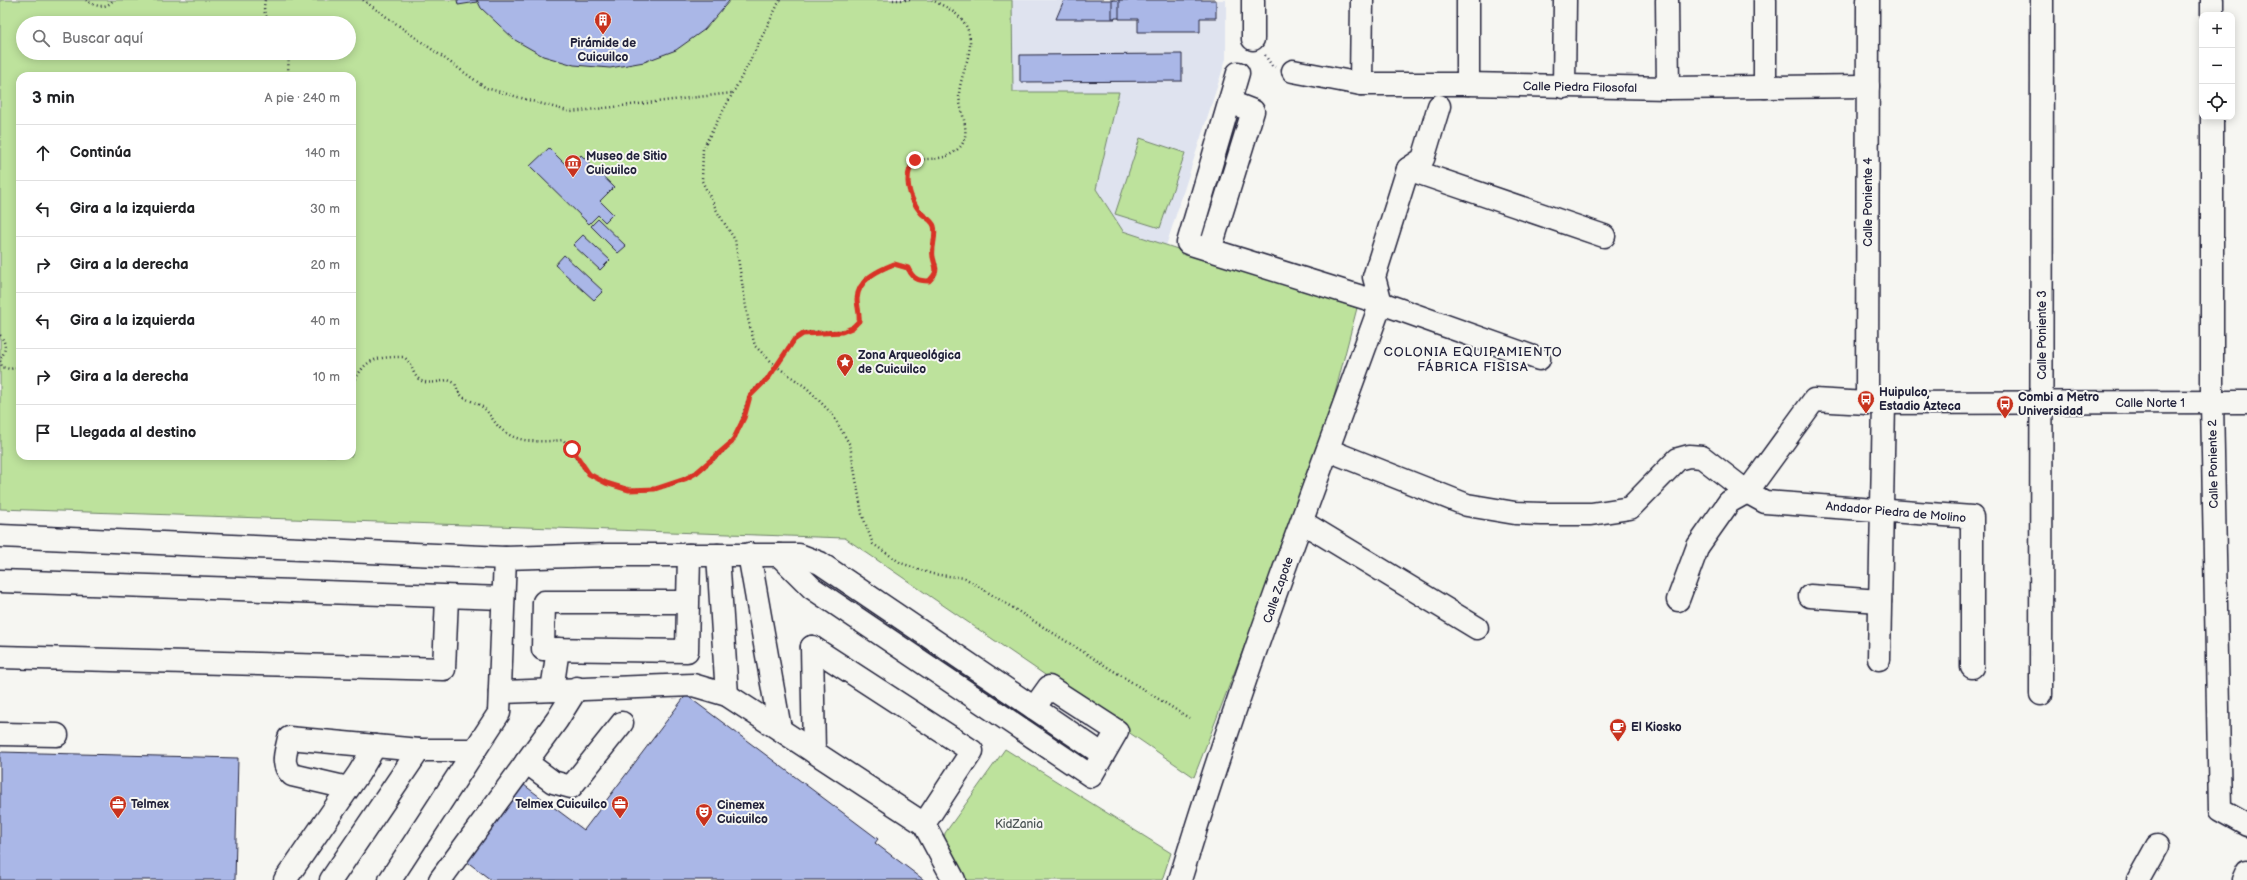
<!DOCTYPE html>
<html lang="es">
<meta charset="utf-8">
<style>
body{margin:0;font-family:"Balsamiq Sans",sans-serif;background:#f6f6f6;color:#202124}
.controls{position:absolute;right:12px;top:12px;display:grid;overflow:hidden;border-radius:8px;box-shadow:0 2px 10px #0003}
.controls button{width:36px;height:36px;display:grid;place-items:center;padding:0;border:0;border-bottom:1px solid #e0e0e0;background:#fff;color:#202124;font:20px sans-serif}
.stop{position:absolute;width:12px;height:12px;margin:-9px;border:3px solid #d93025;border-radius:50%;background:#fff}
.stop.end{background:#d93025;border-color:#fff;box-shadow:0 1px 4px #0008}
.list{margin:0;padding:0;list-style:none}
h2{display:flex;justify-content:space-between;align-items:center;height:52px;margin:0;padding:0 16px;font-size:17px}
h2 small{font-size:13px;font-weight:400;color:#757577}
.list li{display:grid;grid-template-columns:26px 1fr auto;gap:12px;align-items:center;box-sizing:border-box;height:56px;padding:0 16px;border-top:1px solid #e0e0e0}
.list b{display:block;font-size:15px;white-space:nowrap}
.list em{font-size:13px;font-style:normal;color:#757577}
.icon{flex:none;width:22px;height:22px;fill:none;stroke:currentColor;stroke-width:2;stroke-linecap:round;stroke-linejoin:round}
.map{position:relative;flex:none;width:2247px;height:880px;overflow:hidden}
.search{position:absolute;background:#fff;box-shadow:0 2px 10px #0003;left:16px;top:16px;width:340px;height:44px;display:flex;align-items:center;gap:10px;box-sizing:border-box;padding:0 14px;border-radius:22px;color:#757577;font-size:15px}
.panel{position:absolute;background:#fff;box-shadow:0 2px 10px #0003;left:16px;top:72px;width:340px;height:388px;border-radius:12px}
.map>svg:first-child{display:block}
.built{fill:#dfe3ef}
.green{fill:#bde29c;stroke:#70826c;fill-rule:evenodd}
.building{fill:#aab7e7;stroke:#22223b}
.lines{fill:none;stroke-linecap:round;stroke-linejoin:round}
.minor-casing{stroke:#22223b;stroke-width:25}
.path{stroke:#22223b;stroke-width:2.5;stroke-dasharray:1 3;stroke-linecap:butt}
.minor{stroke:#f6f6f2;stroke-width:22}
.route{stroke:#d93025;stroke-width:5}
.labels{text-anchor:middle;stroke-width:4;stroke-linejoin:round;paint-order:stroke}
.poi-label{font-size:12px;font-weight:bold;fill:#22223b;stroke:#f6f6f2;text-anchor:start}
.street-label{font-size:12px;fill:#22223b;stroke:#f6f6f2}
.park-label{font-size:12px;fill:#495253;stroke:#f6f6f2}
.neighbourhood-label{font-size:13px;letter-spacing:1px;fill:#22223b;stroke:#f6f6f2}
</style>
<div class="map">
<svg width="2247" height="880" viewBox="0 0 2247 880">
<rect width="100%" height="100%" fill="#f6f6f2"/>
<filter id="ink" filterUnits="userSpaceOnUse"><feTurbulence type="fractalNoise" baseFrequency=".025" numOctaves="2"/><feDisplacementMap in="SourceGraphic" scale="8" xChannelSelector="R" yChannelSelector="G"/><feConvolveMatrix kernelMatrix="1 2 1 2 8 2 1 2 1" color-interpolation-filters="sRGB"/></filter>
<g filter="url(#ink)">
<!-- built -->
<path class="built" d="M1012 0H1226V59L1166 246 1123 231 1096 189 1119 92H1013Z"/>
<!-- green -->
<g class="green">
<path d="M0 0H1012L1013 92H1119L1096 189 1123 231 1357 308 1321 447 1194 777 845 538 0 509ZM23 23H349V53H23ZM20 76H352V456H20Z"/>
<path d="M1140 138 1185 153 1160 228 1115 214Z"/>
<path d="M1005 749 1171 853 1162 880H961L944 840 945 833Z"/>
</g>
<!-- building -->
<g class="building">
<path d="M457 0H477V2L458 5Z"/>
<path d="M477 0H730L704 30 676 50 644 62 610 68 574 65 543 56 515 40 481 8Z"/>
<path d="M1064 0H1115V19H1056Z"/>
<rect x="1112" y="0" width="10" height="18"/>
<path d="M1119 0H1216V18H1200V32H1138V19H1119Z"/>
<path d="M1182 54V81L1020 82V55Z"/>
<path d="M549 148 569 168 581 155 614 187 600 201 613 214 605 222 598 215 589 224 530 166Z"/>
<path d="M598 219 626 246 618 253 591 226Z"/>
<path d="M583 235 610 260 600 270 573 245Z"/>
<path d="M564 255 603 291 594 300 555 265Z"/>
<path d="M686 695 878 839 875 843 924 880H491L466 861 524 785 584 830Z"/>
<path d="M0 752 238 758 235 880H0Z"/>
</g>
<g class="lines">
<!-- minor casing -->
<g class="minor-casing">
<g id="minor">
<path d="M1667 0 1668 88"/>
<path d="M1765 0V87"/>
<path d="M2212 15V0"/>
<path d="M1253 39V0"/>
<path d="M1293 71 1361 84H1468L1668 88 1868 86"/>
<path d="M1238 73 1188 243 1381 303 1539 359"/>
<path d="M1361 84 1362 0"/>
<path d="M1468 84V0"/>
<path d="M1564 87 1565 0"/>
<path d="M2212 117V402L2220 810 2247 825"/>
<path d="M1408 169 1604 236"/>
<path d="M1210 250 1253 111 1230 102"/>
<path d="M1381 303 1374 277 1408 169 1423 159 1439 106"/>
<path d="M1867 403 1868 0"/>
<path d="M1328 450 1467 505 1515 513 1542 514H1591L1630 508 1678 459 1689 456 1702 457 1747 492 1765 502 1972 517V667"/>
<path d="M1302 522 1477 628"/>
<path d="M0 536 505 558 606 555H799L820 563 1102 754"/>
<path d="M749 554 780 729"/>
<path d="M718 555 727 695"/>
<path d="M779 555 812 588 1091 776 1117 731 1049 687 1034 708"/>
<path d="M0 581 503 598"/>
<path d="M1810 596 1880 601"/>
<path d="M1678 600 1698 546 1729 502 1747 492 1814 400 1867 403 2247 402"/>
<path d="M688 602H544L543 649 687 651 689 555"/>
<path d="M812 647 972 751 924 824 954 880"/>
<path d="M812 647 814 752"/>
<path d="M0 657 444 669 447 597"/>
<path d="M1879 659 1884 403"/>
<path d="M552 690 558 649"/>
<path d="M500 692 693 685 727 695 924 824"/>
<path d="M2041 694 2042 0"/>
<path d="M0 734 57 735"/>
<path d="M526 762 553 782 571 787 622 723"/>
<path d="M348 788 292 775C280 764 286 753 289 738L419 750H475"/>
<path d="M285 880 359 773 375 746"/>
<path d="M331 880 419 750"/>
<path d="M390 880 499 713 505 558"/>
<path d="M440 880 557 720 577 688"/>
<path d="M1180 880C1239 685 1312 494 1381 303"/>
<path d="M2138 880 2157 846"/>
<path d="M2243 880 2247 871"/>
</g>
</g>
<!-- path -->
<g class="path">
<path d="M86 0C94 6 106 10 113 0"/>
<path d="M265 0C263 11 264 16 273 23"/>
<path d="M363 0 486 88 571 112 732 93"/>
<path d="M780 0 749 63 703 148 702 181 718 213 735 240 748 319 755 346 776 366 807 388 832 414 850 445 862 514 873 544 901 563 932 574 965 578 1189 718"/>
<path d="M893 0H912"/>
<path d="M1265 55 1272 66 1275 67"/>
<path d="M285 76 288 73 289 53"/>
<path d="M0 335C7 344 6 350 0 360L2 367 10 369 20 367"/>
<path d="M352 387C364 358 375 357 404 357 410 362 411 366 414 373 421 387 435 382 448 380L455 383C461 402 467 397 481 406 490 412 493 422 501 429 518 444 542 442 563 440 574 450 578 464 589 473 596 480 607 483 616 486 660 499 701 475 731 443 743 429 742 410 750 396 755 387 763 383 769 376 779 365 785 352 794 341 810 321 840 343 859 321 860 313 857 306 857 299 858 279 879 270 895 264L907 268C917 287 939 284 936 265 936 262 933 260 933 257 931 247 937 236 934 226 932 221 927 219 924 215 909 201 901 177 915 160 931 158 945 161 958 149 974 135 959 111 959 94 960 76 974 51 969 34 965 16 948 8 932 0"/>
</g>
<!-- minor -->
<use href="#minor" class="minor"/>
</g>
</g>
<g class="lines" filter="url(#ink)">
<!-- route -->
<path class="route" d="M572 449 589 474 606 483 629 490 655 489 685 479 696 473 732 442 744 418 750 396 769 377 794 340 803 334 842 332 852 328 859 321C860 313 857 306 857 299 858 279 879 270 894 264L908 268C913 279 918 281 929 281 940 270 935 268 933 257 931 247 937 236 934 226 932 220 925 217 921 213 909 198 902 176 915 160"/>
</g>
<!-- icons -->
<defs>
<g id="building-pin" transform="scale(0.9)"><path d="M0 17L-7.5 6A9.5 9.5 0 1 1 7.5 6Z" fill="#c8321e" stroke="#f6f6f2"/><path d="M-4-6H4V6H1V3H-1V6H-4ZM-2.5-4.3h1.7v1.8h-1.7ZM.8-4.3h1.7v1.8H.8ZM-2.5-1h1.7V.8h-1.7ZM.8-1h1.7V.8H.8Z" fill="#fff"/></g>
<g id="museum-pin" transform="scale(0.9)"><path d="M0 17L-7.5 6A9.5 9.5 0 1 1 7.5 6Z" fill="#c8321e" stroke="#f6f6f2"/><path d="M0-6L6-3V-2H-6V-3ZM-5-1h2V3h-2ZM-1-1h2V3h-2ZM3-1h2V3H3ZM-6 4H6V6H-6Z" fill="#fff"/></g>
<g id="sight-pin" transform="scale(0.9)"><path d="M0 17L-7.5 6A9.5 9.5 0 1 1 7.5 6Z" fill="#c8321e" stroke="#f6f6f2"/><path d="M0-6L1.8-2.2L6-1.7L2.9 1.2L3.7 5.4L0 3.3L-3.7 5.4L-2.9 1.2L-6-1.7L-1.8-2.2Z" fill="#fff"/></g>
<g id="bus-pin" transform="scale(0.9)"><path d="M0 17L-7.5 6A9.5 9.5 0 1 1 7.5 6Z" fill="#c8321e" stroke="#f6f6f2"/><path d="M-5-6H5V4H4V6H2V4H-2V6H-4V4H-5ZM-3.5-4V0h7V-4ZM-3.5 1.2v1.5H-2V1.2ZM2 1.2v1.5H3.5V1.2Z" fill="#fff"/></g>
<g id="cafe-pin" transform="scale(0.9)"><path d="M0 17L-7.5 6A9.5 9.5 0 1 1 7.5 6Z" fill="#c8321e" stroke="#f6f6f2"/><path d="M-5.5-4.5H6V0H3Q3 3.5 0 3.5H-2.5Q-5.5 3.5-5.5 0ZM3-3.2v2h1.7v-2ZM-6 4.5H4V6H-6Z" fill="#fff"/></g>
<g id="office-pin" transform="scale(0.9)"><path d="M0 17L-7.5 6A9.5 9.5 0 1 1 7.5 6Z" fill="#c8321e" stroke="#f6f6f2"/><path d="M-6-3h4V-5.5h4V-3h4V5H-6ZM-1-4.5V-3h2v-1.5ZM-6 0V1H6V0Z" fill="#fff"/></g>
<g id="theatre-pin" transform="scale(0.9)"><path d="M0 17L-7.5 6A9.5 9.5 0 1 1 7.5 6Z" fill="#c8321e" stroke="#f6f6f2"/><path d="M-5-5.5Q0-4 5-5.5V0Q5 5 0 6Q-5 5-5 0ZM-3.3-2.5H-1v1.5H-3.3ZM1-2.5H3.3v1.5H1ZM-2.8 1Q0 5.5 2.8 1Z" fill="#fff"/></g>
</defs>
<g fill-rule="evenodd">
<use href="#building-pin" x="603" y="20"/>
<use href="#museum-pin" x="573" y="163"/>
<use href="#sight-pin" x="845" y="362"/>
<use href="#bus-pin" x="1866" y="399"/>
<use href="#bus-pin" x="2005" y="404"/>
<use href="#cafe-pin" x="1618" y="727"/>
<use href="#office-pin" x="118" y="804"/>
<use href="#office-pin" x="620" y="804"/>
<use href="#theatre-pin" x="704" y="812"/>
</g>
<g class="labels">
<!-- poi labels -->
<g class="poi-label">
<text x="603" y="47" text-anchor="middle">Pirámide de<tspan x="603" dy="14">Cuicuilco</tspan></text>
<text x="586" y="160">Museo de Sitio<tspan x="586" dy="14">Cuicuilco</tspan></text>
<text x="858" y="359">Zona Arqueológica<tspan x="858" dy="14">de Cuicuilco</tspan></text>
<text x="1879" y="396">Huipulco,<tspan x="1879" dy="14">Estadio Azteca</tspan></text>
<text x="2018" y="401">Combi a Metro<tspan x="2018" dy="14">Universidad</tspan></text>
<text x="1631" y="731">El Kiosko</text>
<text x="131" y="808">Telmex</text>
<text x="607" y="808" text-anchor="end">Telmex Cuicuilco</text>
<text x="717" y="809">Cinemex<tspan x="717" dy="14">Cuicuilco</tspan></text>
</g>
<!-- street labels -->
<g class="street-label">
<text transform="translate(1580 87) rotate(1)" y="4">Calle Piedra Filosofal</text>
<text transform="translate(1868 202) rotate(-90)" y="4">Calle Poniente 4</text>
<text transform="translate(2042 335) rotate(-90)" y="4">Calle Poniente 3</text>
<text x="2150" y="407">Calle Norte 1</text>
<text transform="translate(2213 464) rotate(-91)" y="4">Calle Poniente 2</text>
<text transform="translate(1896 512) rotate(5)" y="4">Andador Piedra de Molino</text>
<text transform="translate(1278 590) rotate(-71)" y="4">Calle Zapote</text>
</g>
<!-- park labels -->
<g class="park-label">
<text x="1019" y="828">KidZania</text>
</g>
<!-- neighbourhood labels -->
<g class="neighbourhood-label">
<text x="1473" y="356">COLONIA EQUIPAMIENTO<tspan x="1473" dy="15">FÁBRICA FISISA</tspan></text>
</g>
</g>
</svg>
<div class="controls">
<button>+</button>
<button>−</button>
<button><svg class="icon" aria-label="locate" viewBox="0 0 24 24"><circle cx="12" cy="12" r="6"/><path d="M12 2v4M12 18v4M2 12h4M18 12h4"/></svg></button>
</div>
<div class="stop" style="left:572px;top:449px"></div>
<div class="stop end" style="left:915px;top:160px"></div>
<div class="search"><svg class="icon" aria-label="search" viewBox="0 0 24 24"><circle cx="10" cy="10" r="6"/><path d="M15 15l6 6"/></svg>Buscar aquí</div>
<section class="panel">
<h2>3 min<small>A pie · 240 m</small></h2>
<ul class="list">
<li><svg class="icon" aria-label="ahead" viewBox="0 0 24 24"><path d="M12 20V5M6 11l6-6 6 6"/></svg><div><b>Continúa</b></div><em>140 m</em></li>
<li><svg class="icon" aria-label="left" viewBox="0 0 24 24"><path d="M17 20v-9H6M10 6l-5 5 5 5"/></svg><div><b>Gira a la izquierda</b></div><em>30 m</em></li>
<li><svg class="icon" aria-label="right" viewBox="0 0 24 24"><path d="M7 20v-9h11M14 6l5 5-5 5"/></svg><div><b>Gira a la derecha</b></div><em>20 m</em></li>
<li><svg class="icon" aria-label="left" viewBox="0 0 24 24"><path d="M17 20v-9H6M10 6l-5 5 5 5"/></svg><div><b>Gira a la izquierda</b></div><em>40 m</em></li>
<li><svg class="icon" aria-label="right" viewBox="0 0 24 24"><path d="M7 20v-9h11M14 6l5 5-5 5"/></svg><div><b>Gira a la derecha</b></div><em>10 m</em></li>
<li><svg class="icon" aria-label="arrive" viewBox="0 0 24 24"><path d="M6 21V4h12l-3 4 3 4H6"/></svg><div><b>Llegada al destino</b></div></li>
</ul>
</section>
</div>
